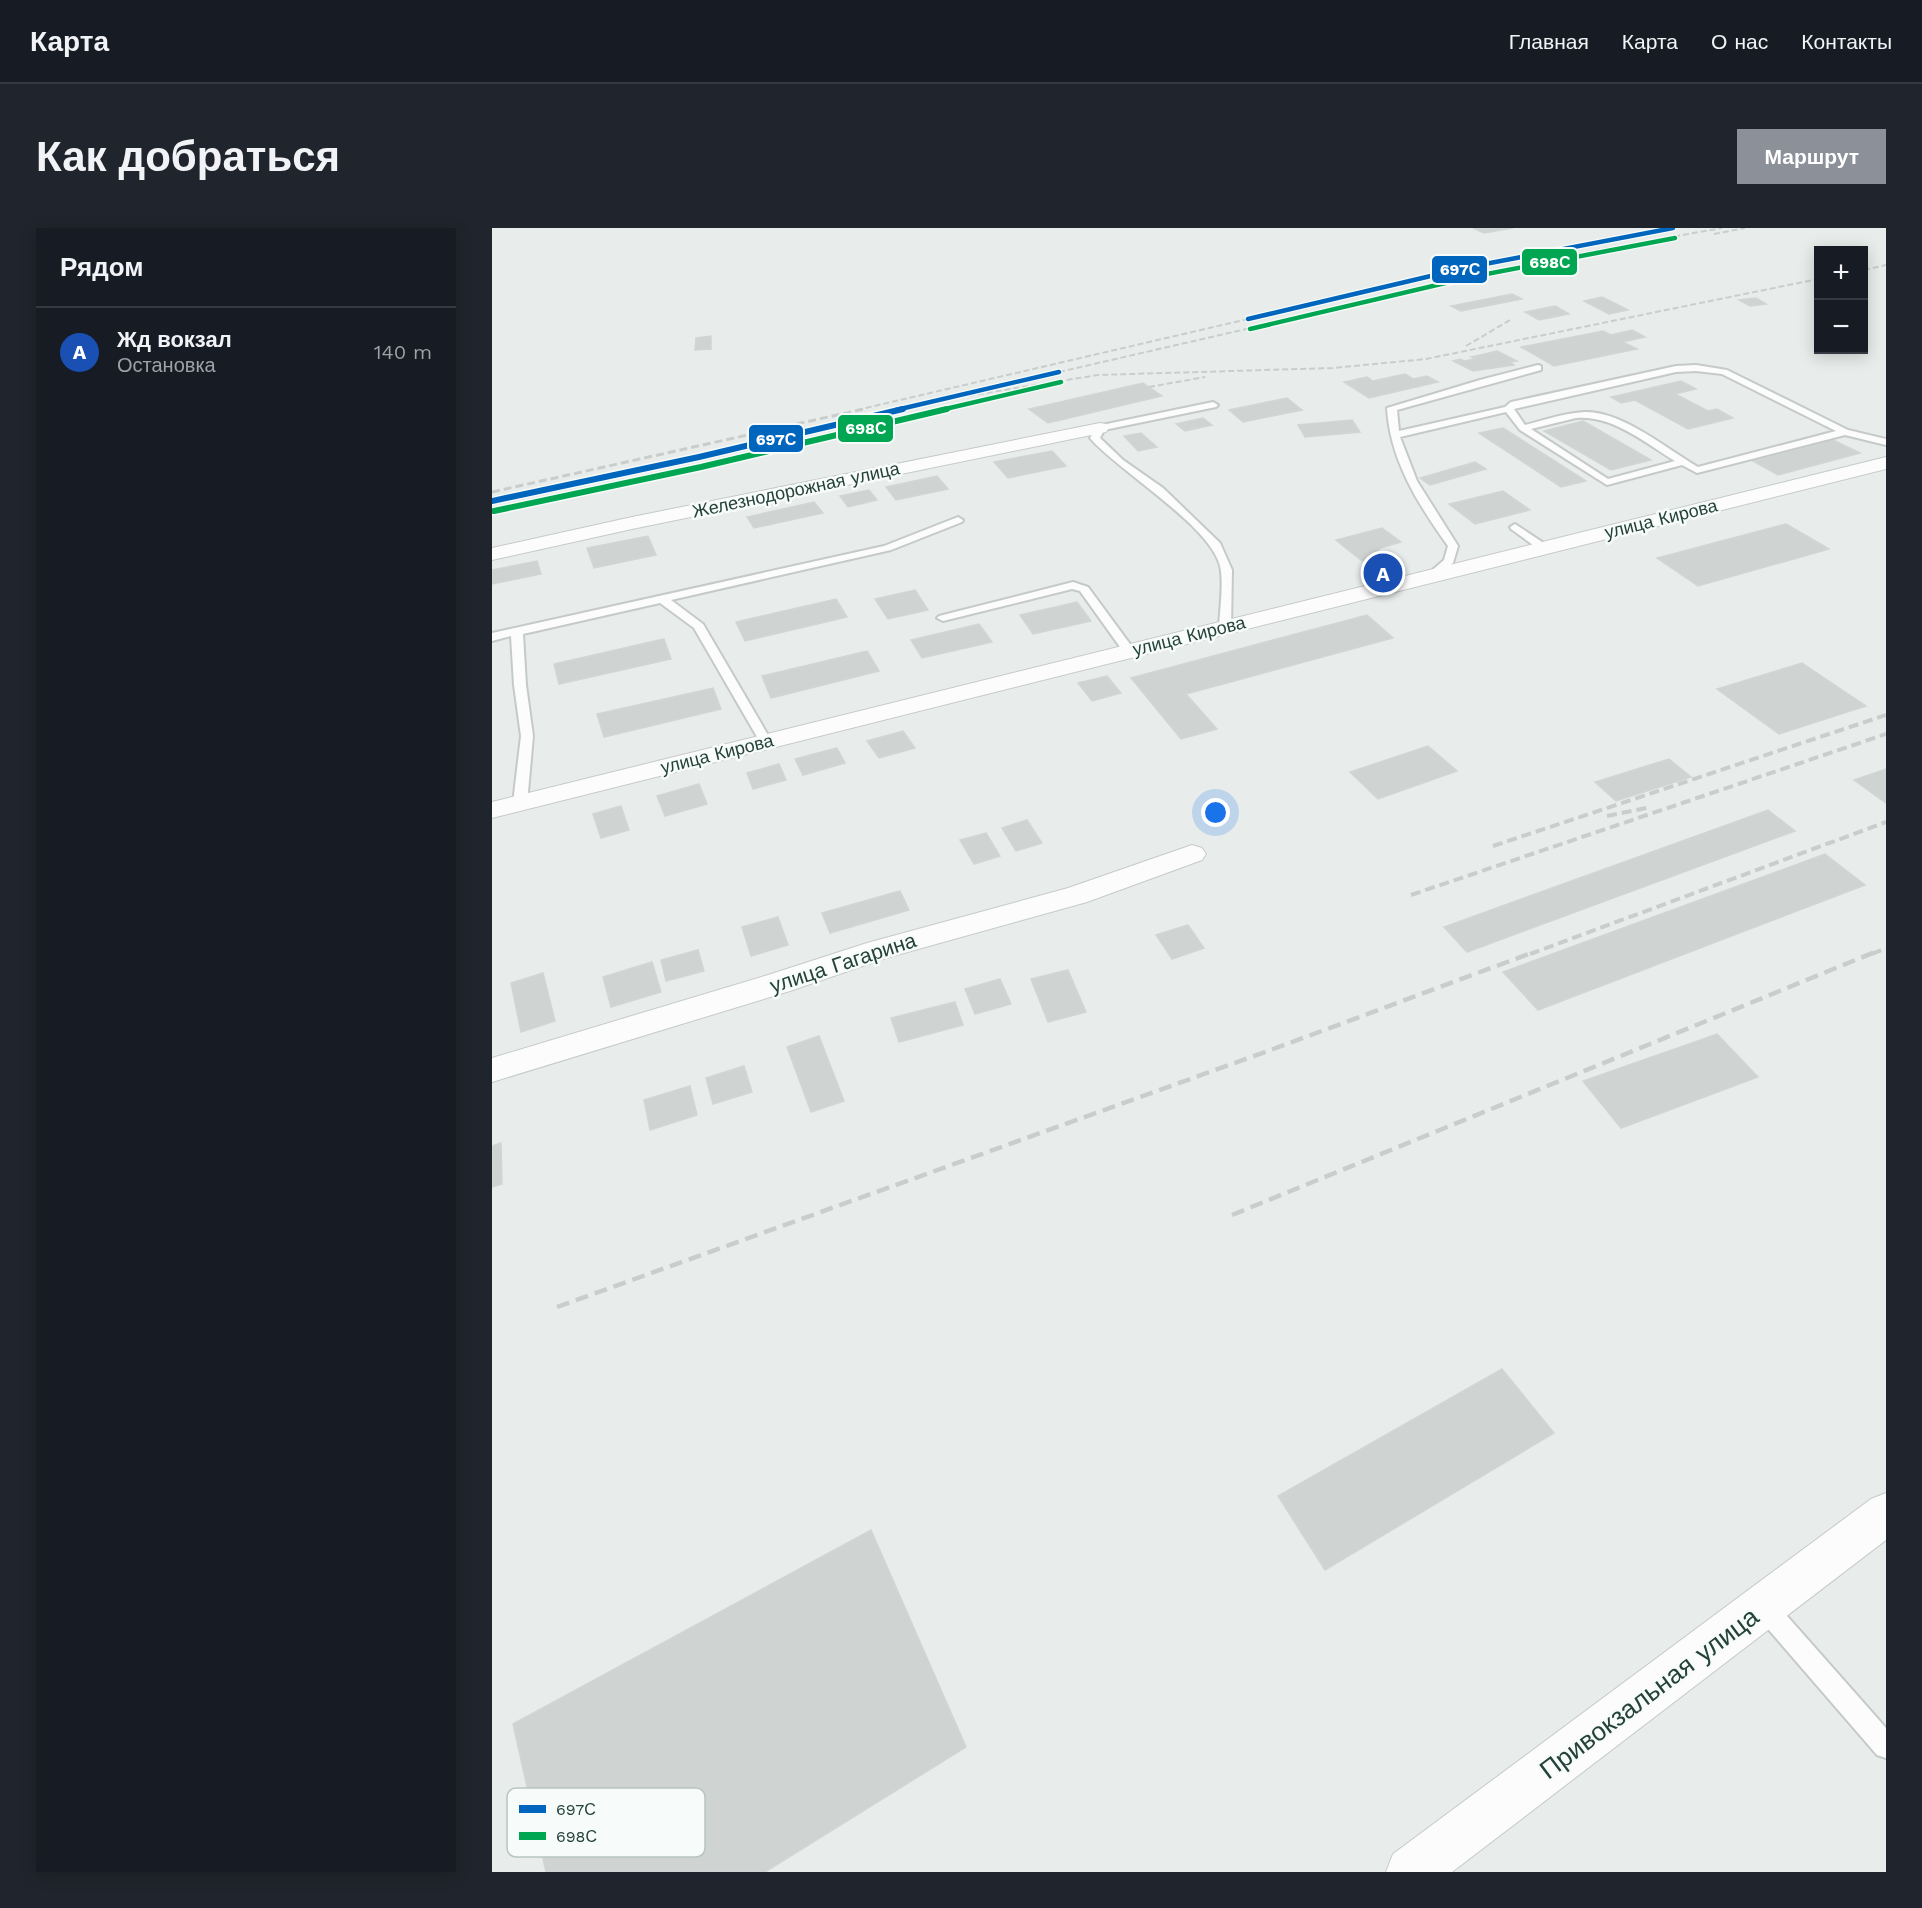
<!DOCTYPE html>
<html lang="ru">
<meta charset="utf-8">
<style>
:root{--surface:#171b24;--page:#20242c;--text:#f1f3f6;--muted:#9ea1a6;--line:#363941;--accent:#8c9099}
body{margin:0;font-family:"Work Sans",sans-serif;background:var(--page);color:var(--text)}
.controls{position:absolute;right:18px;top:18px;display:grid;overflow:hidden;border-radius:0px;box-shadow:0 3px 15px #0003}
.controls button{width:54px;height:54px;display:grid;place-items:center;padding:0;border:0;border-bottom:2px solid var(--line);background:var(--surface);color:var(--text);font:30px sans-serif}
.you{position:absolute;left:724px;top:585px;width:21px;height:21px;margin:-15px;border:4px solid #fff;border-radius:50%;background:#1a73e8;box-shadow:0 0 0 9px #1a73e833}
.badge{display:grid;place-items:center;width:39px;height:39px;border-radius:50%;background:var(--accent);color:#fff;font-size:20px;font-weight:700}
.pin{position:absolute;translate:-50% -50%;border:3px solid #fff;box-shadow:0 2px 6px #0006}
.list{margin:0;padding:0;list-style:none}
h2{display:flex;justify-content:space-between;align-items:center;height:78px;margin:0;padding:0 24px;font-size:26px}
h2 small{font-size:20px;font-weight:400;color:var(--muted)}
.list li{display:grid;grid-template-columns:39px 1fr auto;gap:18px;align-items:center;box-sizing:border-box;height:90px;padding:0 24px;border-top:2px solid var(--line)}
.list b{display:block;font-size:22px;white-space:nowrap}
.list p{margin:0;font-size:20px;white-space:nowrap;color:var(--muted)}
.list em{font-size:20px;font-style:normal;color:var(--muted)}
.map{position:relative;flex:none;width:1394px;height:1644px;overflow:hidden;border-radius:0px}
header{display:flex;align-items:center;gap:36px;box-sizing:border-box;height:84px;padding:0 30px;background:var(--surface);border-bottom:2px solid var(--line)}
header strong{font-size:28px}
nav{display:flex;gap:33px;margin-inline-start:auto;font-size:21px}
.intro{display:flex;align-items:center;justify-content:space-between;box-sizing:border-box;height:144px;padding:0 36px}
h1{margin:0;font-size:42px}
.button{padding:15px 27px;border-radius:0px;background:var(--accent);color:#fff;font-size:21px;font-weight:700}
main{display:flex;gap:36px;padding:0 36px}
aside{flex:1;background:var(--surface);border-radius:0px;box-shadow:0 3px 15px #0003}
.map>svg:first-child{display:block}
</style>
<header>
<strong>Карта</strong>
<nav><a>Главная</a><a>Карта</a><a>О нас</a><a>Контакты</a></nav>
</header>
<div class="intro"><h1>Как добраться</h1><a class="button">Маршрут</a></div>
<main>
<aside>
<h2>Рядом<small></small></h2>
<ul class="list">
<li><span class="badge" style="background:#1a4fb4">A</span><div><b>Жд вокзал</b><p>Остановка</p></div><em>140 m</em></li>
</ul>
</aside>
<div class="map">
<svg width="1394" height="1644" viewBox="0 0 1394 1644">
<rect width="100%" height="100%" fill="#e8edeb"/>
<!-- building -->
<path fill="#cfd4d2" stroke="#d1d6d4" stroke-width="1.5" d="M 981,0 L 1021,0 L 992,5 Z
M 1020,66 L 1030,71 L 969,83 L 959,78 Z
M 1110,69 L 1136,82 L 1117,86 L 1092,73 Z
M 1264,70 L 1274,76 L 1258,78 L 1247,72 Z
M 1063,78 L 1077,86 L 1047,92 L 1033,84 Z
M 1140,102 L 1153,109 L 1131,114 L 1145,121 L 1062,138 L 1029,119 L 1111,103 L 1119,107 Z
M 219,108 L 219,121 L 203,122 L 204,110 Z
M 1005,123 L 1025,133 L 1018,134 L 1022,137 L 981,143 L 961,133 L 968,131 L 972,133 L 983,131 L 979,129 Z
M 913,146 L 921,151 L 935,148 L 946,154 L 877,170 L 852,154 L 875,149 L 881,153 Z
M 1189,153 L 1204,161 L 1183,166 L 1216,183 L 1225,181 L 1241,190 L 1196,201 L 1143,172 L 1129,175 L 1119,169 Z
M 651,155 L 670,168 L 556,195 L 537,181 Z
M 795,170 L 810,182 L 751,194 L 737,182 Z
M 711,190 L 720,197 L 693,203 L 684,196 Z
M 860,192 L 868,204 L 813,209 L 806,197 Z
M 1091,193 L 1159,232 L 1119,242 L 1052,203 Z
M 1011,200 L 1094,253 L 1069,259 L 987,205 Z
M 649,205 L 665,219 L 646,223 L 632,208 Z
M 1341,212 L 1368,225 L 1286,247 L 1261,233 Z
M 560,223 L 574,238 L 516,250 L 502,234 Z
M 983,234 L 994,241 L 938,257 L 928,250 Z
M 445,248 L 456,261 L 404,272 L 394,259 Z
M 377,262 L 385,272 L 356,279 L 348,268 Z
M 1011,263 L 1038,282 L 983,296 L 957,276 Z
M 322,274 L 331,285 L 262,300 L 255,289 Z
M 1294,296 L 1337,321 L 1206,358 L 1165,330 Z
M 890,300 L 909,314 L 885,321 L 893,327 L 870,333 L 844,312 Z
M 156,308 L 164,327 L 102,340 L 95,320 Z
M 45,333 L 49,346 L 0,356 L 0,342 Z
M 423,362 L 436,382 L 396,391 L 383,371 Z
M 344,371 L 355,389 L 253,413 L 244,394 Z
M 585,374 L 599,393 L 541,406 L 528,387 Z
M 875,387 L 901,410 L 694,466 L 725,501 L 689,511 L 639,450 Z
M 487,396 L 500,414 L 430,430 L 419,412 Z
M 172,411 L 179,431 L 67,456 L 62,436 Z
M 375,423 L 387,443 L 279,470 L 270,448 Z
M 1310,435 L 1374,478 L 1287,506 L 1225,461 Z
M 615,448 L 629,465 L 600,473 L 586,455 Z
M 221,460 L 229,481 L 112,509 L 105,486 Z
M 411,503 L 423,520 L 387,530 L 375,513 Z
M 936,518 L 965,543 L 886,571 L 858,544 Z
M 345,520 L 353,535 L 311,547 L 303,531 Z
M 1177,531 L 1199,549 L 1124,573 L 1103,554 Z
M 287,536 L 294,552 L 261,561 L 255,545 Z
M 1394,541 L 1394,575 L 1362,552 Z
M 207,556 L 215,576 L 173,588 L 165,568 Z
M 129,578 L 137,602 L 109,610 L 101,586 Z
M 1276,582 L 1303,603 L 975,724 L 952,699 Z
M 535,592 L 550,615 L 524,623 L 510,600 Z
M 494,605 L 508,628 L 482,636 L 468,612 Z
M 1333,626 L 1373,657 L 1046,782 L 1011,744 Z
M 408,663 L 417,682 L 338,705 L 330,685 Z
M 286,689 L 296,717 L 259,728 L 250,699 Z
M 696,697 L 712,720 L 680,731 L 664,707 Z
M 206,722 L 212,743 L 174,753 L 169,732 Z
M 160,734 L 169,764 L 119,779 L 111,749 Z
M 576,742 L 594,784 L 556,794 L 539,751 Z
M 51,745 L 63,793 L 29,804 L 19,755 Z
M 508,751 L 519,776 L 483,786 L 473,761 Z
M 463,774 L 471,797 L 407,814 L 399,790 Z
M 1225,806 L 1266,849 L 1129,900 L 1091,853 Z
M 327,808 L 352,873 L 319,884 L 295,819 Z
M 252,838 L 260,864 L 221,876 L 214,850 Z
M 198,858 L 205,887 L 158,902 L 152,872 Z
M 9,915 L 10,956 L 0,959 L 0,918 Z
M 1010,1141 L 1062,1205 L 833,1342 L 786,1268 Z
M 379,1302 L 474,1519 L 273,1644 L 54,1644 L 21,1496 Z"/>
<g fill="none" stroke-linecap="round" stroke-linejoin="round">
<defs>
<path id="service" d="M 1046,137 L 1049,138 L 1049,142 L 905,182 L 907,203 L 1013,179 L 1019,174 L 1184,138 L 1204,137 L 1235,142 L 1356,202 L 1394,211 L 1394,217 L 1353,207 L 1205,245 L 1190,237 L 1115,257 L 1028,202 L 1014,184 L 908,209 L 925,253 L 966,318 L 961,335 L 944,350 L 936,350 L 936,346 L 952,332 L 956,318 C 926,276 898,232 895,180 L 988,152 ZM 1204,143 L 1230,146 L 1344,203 L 1206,239 C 1175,221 1130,183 1093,184 C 1072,185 1053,192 1033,197 L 1022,181 L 1184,144 ZM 1084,190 C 1121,187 1153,215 1183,233 L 1116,251 L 1039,201 Z
M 721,174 L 726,177 L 724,179 L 612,202 L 608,210 L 631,232 L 671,260 L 728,315 L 740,342 L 739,399 L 733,402 L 727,399 C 728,381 731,361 729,343 C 725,301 627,244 598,210 L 605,198 Z
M 466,289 L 471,292 L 470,294 L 399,322 L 179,372 L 211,396 L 280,514 L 279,517 L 274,518 L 268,514 L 202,400 L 168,375 L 31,406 L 34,457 L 41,508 L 35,575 L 28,579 L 21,575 L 29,508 L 22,457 L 19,408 L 0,413 L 0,405 L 392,318 Z
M 1023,296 L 1056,318 L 1056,322 L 1048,322 L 1019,301 L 1018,299 Z
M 581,354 L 596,359 L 643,423 L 641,426 L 633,426 L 588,363 L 580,361 L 451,393 L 445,390 L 447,388 Z
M 1272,1368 L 1280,1371 L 1394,1500 L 1394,1530 L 1385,1527 L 1264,1387 L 1261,1379 L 1264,1371 Z"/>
<path id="minor" d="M 608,195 L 614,196 L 617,200 L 614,204 L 140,301 L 0,332 L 0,320 L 140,289 Z
M 1394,229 L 1394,241 L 0,590 L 0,574 Z
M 700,617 L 710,620 L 714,626 L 710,632 L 595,674 L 394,730 L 298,763 L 0,854 L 0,830 L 276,747 L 375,715 L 576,660 Z
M 1394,1265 L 1394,1312 L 960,1644 L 894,1644 L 901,1626 L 1379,1271 Z"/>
</defs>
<!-- service casing -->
<use href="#service" stroke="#c5cac8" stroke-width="4"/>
<!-- minor casing -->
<use href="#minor" stroke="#c5cac8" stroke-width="2"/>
<!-- service -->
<use href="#service" fill="#fcfcfc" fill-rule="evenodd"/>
<!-- minor -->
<use href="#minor" fill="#fcfcfc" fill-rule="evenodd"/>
<!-- rail-far3 -->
<path stroke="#c9cdcc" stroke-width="2" stroke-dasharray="6 3" stroke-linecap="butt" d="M 1222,6 L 1253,0
M 1372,42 L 1394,37
M 974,118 L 1018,92
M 567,144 L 1072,28 L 1230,0
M 657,159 L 713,149
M 468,169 L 606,147 L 841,140 L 934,131 L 1326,51
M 365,182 L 756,91"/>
<!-- rail-far2 -->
<path stroke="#c9cdcc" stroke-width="3" stroke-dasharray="8 4" stroke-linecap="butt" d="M 0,264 L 372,181"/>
<!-- rail-far1 -->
<path stroke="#c9cdcc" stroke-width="4" stroke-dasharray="10 5" stroke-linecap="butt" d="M 1115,588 L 1159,579
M 1001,618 L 1394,487
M 919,667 L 1394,506
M 1038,726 L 1394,594
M 1380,726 L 1394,720"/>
<!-- rail -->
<path stroke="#c9cdcc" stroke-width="4.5" stroke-dasharray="13 7" stroke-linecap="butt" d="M 740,987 L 1383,724
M 65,1079 L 776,823 L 1042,724"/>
<defs>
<path id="rail-1-far1" d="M 756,91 L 977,39 L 1181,0
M 404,182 L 567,144"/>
<path id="rail-1" d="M 0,273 L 207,229 L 411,181"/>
<path id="rail-2-far1" d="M 758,101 L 979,49 L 1183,10
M 449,182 L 569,154"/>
<path id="rail-2" d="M 2,283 L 209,239 L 455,181"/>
</defs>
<!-- rail-1-far1 casing -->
<use href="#rail-1-far1" stroke="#f7fbf9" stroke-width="7"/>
<!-- rail-1 casing -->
<use href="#rail-1" stroke="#f7fbf9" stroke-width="9"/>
<!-- rail-2-far1 casing -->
<use href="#rail-2-far1" stroke="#f7fbf9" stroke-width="7"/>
<!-- rail-2 casing -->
<use href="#rail-2" stroke="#f7fbf9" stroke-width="9"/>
<!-- rail-1-far1 -->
<use href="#rail-1-far1" stroke="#0065bd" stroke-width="4.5"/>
<!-- rail-1 -->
<use href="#rail-1" stroke="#0065bd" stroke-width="6"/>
<!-- rail-2-far1 -->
<use href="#rail-2-far1" stroke="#00a651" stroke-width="4.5"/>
<!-- rail-2 -->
<use href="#rail-2" stroke="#00a651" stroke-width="6"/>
</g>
<g text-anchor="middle" stroke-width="5" stroke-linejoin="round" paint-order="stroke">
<!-- far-street labels -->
<g font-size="18" fill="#24423a" stroke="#f7fbf9">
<text transform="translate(304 262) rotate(-12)" y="6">Железнодорожная улица</text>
<text transform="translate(1169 291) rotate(-14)" y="6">улица Кирова</text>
<text transform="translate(697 408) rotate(-14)" y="6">улица Кирова</text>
<text transform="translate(225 526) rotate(-14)" y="6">улица Кирова</text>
</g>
<!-- street labels -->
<g font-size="21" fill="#24423a" stroke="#f7fbf9">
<text transform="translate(351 735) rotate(-18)" y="7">улица Гагарина</text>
</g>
<!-- near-street labels -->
<g font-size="26" fill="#24423a" stroke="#f7fbf9">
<text transform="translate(1157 1465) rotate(-37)" y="9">Привокзальная улица</text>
</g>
</g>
<!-- legend -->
<rect x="15" y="1560" width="198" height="69" rx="9" fill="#f7fbf9" stroke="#b8c4c0" stroke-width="1.5"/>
<rect x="27" y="1577" width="27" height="8" fill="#0065bd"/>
<rect x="27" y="1604" width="27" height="8" fill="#00a651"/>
<g font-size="16" fill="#24423a">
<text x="64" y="1587">697С</text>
<text x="64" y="1614">698С</text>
</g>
<g stroke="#f7fbf9" stroke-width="2">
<rect x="1029" y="20" width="57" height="28" rx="6" fill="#00a651"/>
<rect x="939" y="27" width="57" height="29" rx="6" fill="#0065bd"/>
<rect x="345" y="186" width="57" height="29" rx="6" fill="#00a651"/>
<rect x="256" y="196" width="56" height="29" rx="6" fill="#0065bd"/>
</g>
<g font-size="16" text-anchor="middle" font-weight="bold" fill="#fff">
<text x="1058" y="40">698С</text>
<text x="968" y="47">697С</text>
<text x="374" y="206">698С</text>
<text x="284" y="217">697С</text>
</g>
</svg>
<div class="controls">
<button>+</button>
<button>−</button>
</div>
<div class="you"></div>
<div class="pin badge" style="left:891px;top:345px;background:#1a4fb4">A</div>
</div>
</main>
